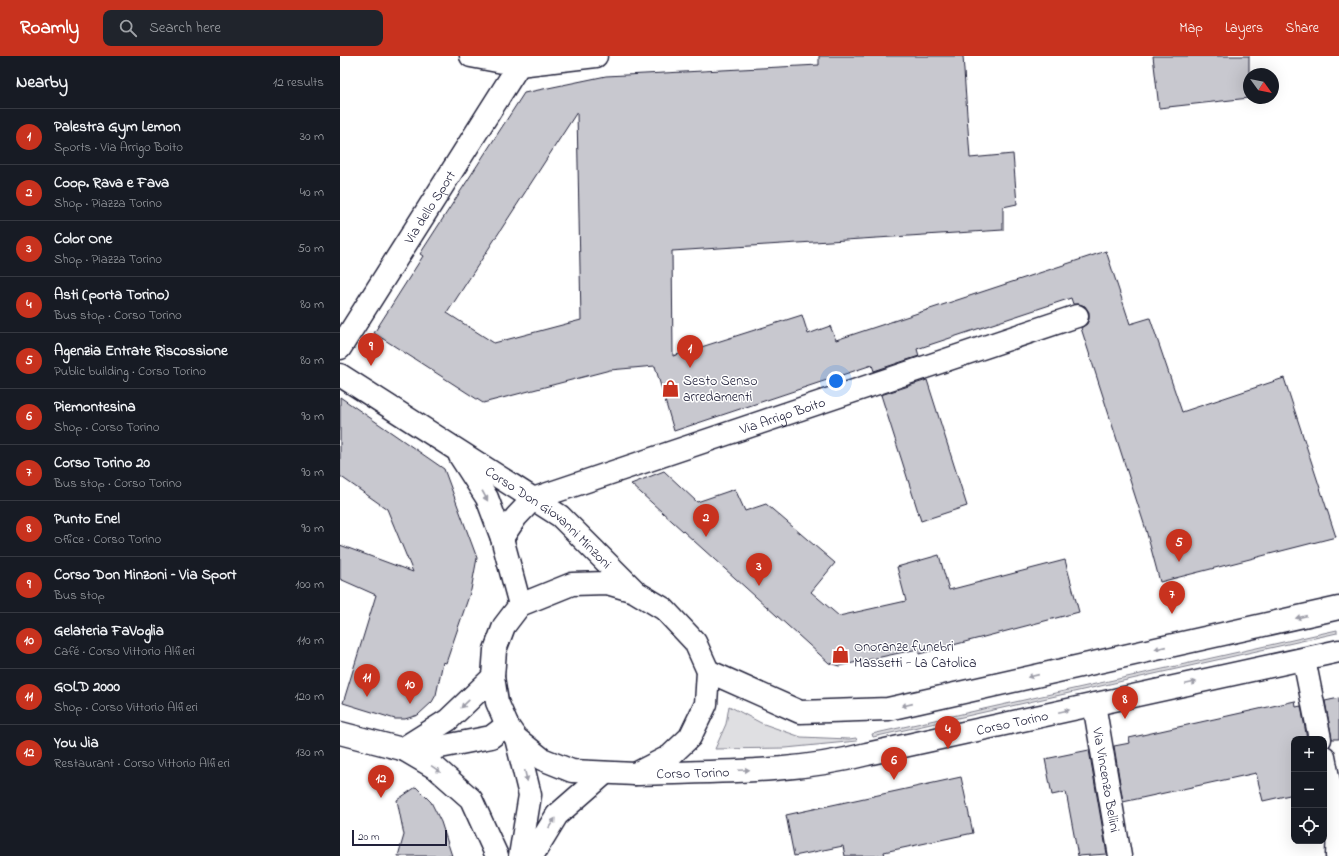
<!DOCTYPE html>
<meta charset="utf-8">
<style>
:root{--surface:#171b24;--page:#20242c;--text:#f1f3f6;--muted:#9ea1a6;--line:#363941;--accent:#c8321e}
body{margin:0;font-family:"Indie Flower",sans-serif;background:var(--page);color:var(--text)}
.controls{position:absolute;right:12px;bottom:12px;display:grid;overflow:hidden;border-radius:8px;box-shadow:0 4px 16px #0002}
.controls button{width:36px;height:36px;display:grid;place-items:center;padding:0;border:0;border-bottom:1px solid var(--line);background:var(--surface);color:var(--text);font:20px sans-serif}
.compass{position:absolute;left:903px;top:12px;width:36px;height:36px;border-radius:50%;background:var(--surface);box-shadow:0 4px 16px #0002;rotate:123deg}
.scale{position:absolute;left:12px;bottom:10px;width:95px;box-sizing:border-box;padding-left:4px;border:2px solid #22223b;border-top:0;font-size:11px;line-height:14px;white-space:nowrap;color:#22223b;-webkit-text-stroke:3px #fff;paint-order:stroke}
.you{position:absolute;left:496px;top:325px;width:14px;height:14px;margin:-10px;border:3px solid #fff;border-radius:50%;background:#1a73e8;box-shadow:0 0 0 6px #1a73e833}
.badge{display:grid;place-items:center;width:26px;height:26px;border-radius:50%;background:var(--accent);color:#fff;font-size:13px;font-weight:700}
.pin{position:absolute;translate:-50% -33px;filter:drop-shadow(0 1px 2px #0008)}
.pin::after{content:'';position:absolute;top:21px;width:14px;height:12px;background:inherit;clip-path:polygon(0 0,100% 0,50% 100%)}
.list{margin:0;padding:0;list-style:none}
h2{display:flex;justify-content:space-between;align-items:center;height:52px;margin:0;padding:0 16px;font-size:17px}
h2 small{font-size:13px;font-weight:400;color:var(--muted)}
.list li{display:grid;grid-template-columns:26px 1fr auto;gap:12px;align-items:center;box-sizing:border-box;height:56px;padding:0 16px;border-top:1px solid var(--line)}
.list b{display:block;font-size:15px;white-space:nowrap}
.list p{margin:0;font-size:13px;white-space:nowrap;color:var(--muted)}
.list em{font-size:13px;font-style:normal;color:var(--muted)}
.icon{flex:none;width:22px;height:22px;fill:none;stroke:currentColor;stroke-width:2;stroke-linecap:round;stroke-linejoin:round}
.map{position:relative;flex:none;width:999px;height:800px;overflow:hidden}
header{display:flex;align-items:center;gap:24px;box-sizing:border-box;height:56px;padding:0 20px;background:var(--accent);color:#fff}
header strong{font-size:19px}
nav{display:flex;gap:22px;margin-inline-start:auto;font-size:14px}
.search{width:280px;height:36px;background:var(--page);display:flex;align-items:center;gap:10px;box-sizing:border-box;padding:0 14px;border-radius:8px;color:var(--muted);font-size:15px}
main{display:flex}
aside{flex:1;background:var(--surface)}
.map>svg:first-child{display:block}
</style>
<header>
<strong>Roamly</strong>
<div class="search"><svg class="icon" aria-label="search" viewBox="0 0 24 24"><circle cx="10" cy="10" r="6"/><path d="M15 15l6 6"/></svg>Search here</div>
<nav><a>Map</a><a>Layers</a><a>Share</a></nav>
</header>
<main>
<aside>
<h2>Nearby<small>12 results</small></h2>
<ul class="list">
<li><span class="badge">1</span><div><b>Palestra Gym Lemon</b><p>Sports · Via Arrigo Boito</p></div><em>30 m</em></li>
<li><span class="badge">2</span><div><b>Coop. Rava e Fava</b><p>Shop · Piazza Torino</p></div><em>40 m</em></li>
<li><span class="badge">3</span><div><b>Color One</b><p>Shop · Piazza Torino</p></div><em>50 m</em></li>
<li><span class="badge">4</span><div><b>Asti (porta Torino)</b><p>Bus stop · Corso Torino</p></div><em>80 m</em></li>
<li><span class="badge">5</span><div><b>Agenzia Entrate Riscossione</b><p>Public building · Corso Torino</p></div><em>80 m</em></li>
<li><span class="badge">6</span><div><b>Piemontesina</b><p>Shop · Corso Torino</p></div><em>90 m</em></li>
<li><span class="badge">7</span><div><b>Corso Torino 20</b><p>Bus stop · Corso Torino</p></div><em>90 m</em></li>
<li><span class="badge">8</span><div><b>Punto Enel</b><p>Office · Corso Torino</p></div><em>90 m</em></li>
<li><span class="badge">9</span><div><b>Corso Don Minzoni – Via Sport</b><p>Bus stop</p></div><em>100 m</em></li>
<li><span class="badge">10</span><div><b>Gelateria FaVoglia</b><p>Café · Corso Vittorio Alfieri</p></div><em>110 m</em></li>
<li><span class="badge">11</span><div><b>GOLD 2000</b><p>Shop · Corso Vittorio Alfieri</p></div><em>120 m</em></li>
<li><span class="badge">12</span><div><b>You Jia</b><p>Restaurant · Corso Vittorio Alfieri</p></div><em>130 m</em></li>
</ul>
</aside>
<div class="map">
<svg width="999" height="800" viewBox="0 0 999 800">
<rect width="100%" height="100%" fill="#fff"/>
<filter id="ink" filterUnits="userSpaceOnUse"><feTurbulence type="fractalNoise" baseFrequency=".025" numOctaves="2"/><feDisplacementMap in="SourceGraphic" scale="8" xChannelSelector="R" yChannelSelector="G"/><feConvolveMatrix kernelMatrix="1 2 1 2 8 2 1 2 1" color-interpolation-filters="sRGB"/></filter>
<g filter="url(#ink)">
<!-- green -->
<path fill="#dfdfe2" stroke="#80808e" d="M 997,574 L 997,577 L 533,681 L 532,678 Z
M 389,650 L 421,667 L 461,681 L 509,683 L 516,682 L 517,685 L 446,692 L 375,693 L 386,668 Z"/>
<!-- building -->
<path fill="#c8c8cf" stroke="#22223b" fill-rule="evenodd" d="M 479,0 L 623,0 L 630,102 L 673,98 L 677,148 L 663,151 L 663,174 L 332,195 L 333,300 L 462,259 L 468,278 L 490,270 L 496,284 L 766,195 L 790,268 L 810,262 L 842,356 L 944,322 L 996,481 L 820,526 L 806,474 L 741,272 L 747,268 L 749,263 L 749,256 L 745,250 L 739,248 L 733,248 L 731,242 L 577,293 L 579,300 L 534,315 L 532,309 L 334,375 L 315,310 L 270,314 L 143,347 L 34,277 L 83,200 L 80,198 L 184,37 L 266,20 L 479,9 ZM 237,56 L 241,264 L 154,287 L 107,257 Z
M 813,0 L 909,0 L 909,42 L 819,52 Z
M 587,324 L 627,450 L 581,465 L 541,339 Z
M 0,341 L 104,413 L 137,502 L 131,534 L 106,607 L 103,606 L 96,639 L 92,646 L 78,659 L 65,663 L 55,663 L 3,647 L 36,539 L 0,523 L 0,489 L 73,516 L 47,453 L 0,420 Z
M 324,415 L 357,446 L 395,433 L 405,455 L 426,448 L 495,507 L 471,536 L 499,560 L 566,545 L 557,511 L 599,499 L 609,534 L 725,504 L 739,556 L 579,598 L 578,593 L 499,610 L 489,607 L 291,428 Z
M 999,642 L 999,683 L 992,683 L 985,645 Z
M 955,645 L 956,651 L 961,650 L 967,683 L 954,683 L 954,738 L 923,745 L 916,717 L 783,746 L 774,690 L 790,687 L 789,682 Z
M 749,694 L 767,798 L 738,800 L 726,736 L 712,739 L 705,703 Z
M 621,721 L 633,777 L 544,796 L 545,800 L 505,800 L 503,790 L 454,800 L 446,759 Z
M 76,731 L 91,746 L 101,766 L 112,800 L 58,800 L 64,779 L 57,744 Z"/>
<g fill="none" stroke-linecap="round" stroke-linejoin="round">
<defs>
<g id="street">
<path d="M 131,0 L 179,9 L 256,0"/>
<path id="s1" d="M 0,292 L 179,9"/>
<path id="s2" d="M 162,482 L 176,461 L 193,443 L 737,260"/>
<path d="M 964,603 L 980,683"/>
<path id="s3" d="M 754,648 L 780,800"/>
<path d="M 0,677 L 62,693 L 90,693 L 151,681 L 167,669"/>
<path d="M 62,693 L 108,664 L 153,621"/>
<path d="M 63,693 L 97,713 L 131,743 L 157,800"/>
<path d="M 984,701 L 998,771 L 997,800"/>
</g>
<path id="secondary" d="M 176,682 L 190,739 L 180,800
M 192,800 L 217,759 L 265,717"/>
<g id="primary">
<path id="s4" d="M 0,319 L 220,460 L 293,533"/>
<path d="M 120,400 L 147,442 L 162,482 L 180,549"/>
<path d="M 267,527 L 294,535 L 324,553 L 355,586 L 368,615 L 366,648 L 350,681 L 330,700 L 295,718 L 232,715 L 202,703 L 176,682 L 167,669 L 157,646 L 153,621 L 155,594 L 164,570 L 180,549 L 232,528 Z"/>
<path d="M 368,615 L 460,656 L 548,653 L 999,552"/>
<path id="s5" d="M 295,718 C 372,715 452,718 527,698 L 999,595"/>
</g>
</defs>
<!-- street casing -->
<use href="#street" stroke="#22223b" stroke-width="25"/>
<!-- secondary casing -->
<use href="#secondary" stroke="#22223b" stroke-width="25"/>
<!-- primary casing -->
<use href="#primary" stroke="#22223b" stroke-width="25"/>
<!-- street -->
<use href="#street" stroke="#fff" stroke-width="22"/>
<!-- secondary -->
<use href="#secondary" stroke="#fff" stroke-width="22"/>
<!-- primary -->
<use href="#primary" stroke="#fff" stroke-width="22"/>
</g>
<!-- one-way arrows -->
<defs><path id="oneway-solid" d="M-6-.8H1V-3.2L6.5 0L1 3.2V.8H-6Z"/></defs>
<g fill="#9c9ca7">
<use href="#oneway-solid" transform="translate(145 440) rotate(61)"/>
<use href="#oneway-solid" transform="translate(961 561) rotate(167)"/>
<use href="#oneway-solid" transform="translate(820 592) rotate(167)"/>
<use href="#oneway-solid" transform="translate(693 620) rotate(167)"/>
<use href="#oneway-solid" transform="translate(851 627) rotate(-12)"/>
<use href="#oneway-solid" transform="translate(125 648) rotate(136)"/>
<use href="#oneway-solid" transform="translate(567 649) rotate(167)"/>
<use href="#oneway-solid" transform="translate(724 655) rotate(-12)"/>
<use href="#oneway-solid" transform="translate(96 713) rotate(35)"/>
<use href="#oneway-solid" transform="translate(404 714) rotate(-2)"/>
<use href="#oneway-solid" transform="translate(186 720) rotate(77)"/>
<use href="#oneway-solid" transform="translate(212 767) rotate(-56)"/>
</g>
</g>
<!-- icons -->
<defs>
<symbol id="shop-bare" viewBox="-9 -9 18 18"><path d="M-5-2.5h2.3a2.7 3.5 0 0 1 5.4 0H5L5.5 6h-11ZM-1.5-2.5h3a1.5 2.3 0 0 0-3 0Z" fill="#c8321e" stroke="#fff" stroke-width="2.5" paint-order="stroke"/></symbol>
</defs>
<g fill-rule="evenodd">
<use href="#shop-bare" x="318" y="320" width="25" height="25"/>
<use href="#shop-bare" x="488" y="586" width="25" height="25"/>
</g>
<g text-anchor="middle" stroke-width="3" stroke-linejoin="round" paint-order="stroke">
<!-- street labels -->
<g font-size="14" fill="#22223b" stroke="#fff">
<text dy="5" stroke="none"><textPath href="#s1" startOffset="167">Via dello Sport</textPath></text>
<text dy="5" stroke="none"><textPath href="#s2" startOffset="313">Via Arrigo Boito</textPath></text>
<text dy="5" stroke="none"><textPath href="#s4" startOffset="253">Corso Don Giovanni Minzoni</textPath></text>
<text dy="5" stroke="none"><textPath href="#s5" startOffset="382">Corso Torino</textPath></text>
<text dy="5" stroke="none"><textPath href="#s5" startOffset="58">Corso Torino</textPath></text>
<text dy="5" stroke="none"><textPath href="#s3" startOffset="77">Via Vincenzo Bellini</textPath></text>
</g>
<!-- poi labels -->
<g font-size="14" fill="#22223b" stroke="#fff" text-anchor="start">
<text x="343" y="329">Sesto Senso<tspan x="343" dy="16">arredamenti</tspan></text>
<text x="514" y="595">Onoranze funebri<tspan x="514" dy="16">Massetti - La Catolica</tspan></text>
</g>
</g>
</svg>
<div class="controls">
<button>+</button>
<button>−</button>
<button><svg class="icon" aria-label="locate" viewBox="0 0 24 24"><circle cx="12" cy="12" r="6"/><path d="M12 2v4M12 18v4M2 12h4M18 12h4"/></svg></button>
</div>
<svg class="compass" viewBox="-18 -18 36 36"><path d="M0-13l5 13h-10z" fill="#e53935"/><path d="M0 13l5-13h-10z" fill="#9ea1a6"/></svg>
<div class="scale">20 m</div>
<div class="you"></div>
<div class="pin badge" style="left:350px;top:312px">1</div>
<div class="pin badge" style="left:366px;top:481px">2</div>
<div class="pin badge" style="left:419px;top:530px">3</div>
<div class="pin badge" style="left:608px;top:693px">4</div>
<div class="pin badge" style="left:839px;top:506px">5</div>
<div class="pin badge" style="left:554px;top:724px">6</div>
<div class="pin badge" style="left:832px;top:558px">7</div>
<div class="pin badge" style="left:785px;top:663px">8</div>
<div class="pin badge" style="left:31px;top:310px">9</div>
<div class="pin badge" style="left:70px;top:648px">10</div>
<div class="pin badge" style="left:27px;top:641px">11</div>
<div class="pin badge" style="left:41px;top:742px">12</div>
</div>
</main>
